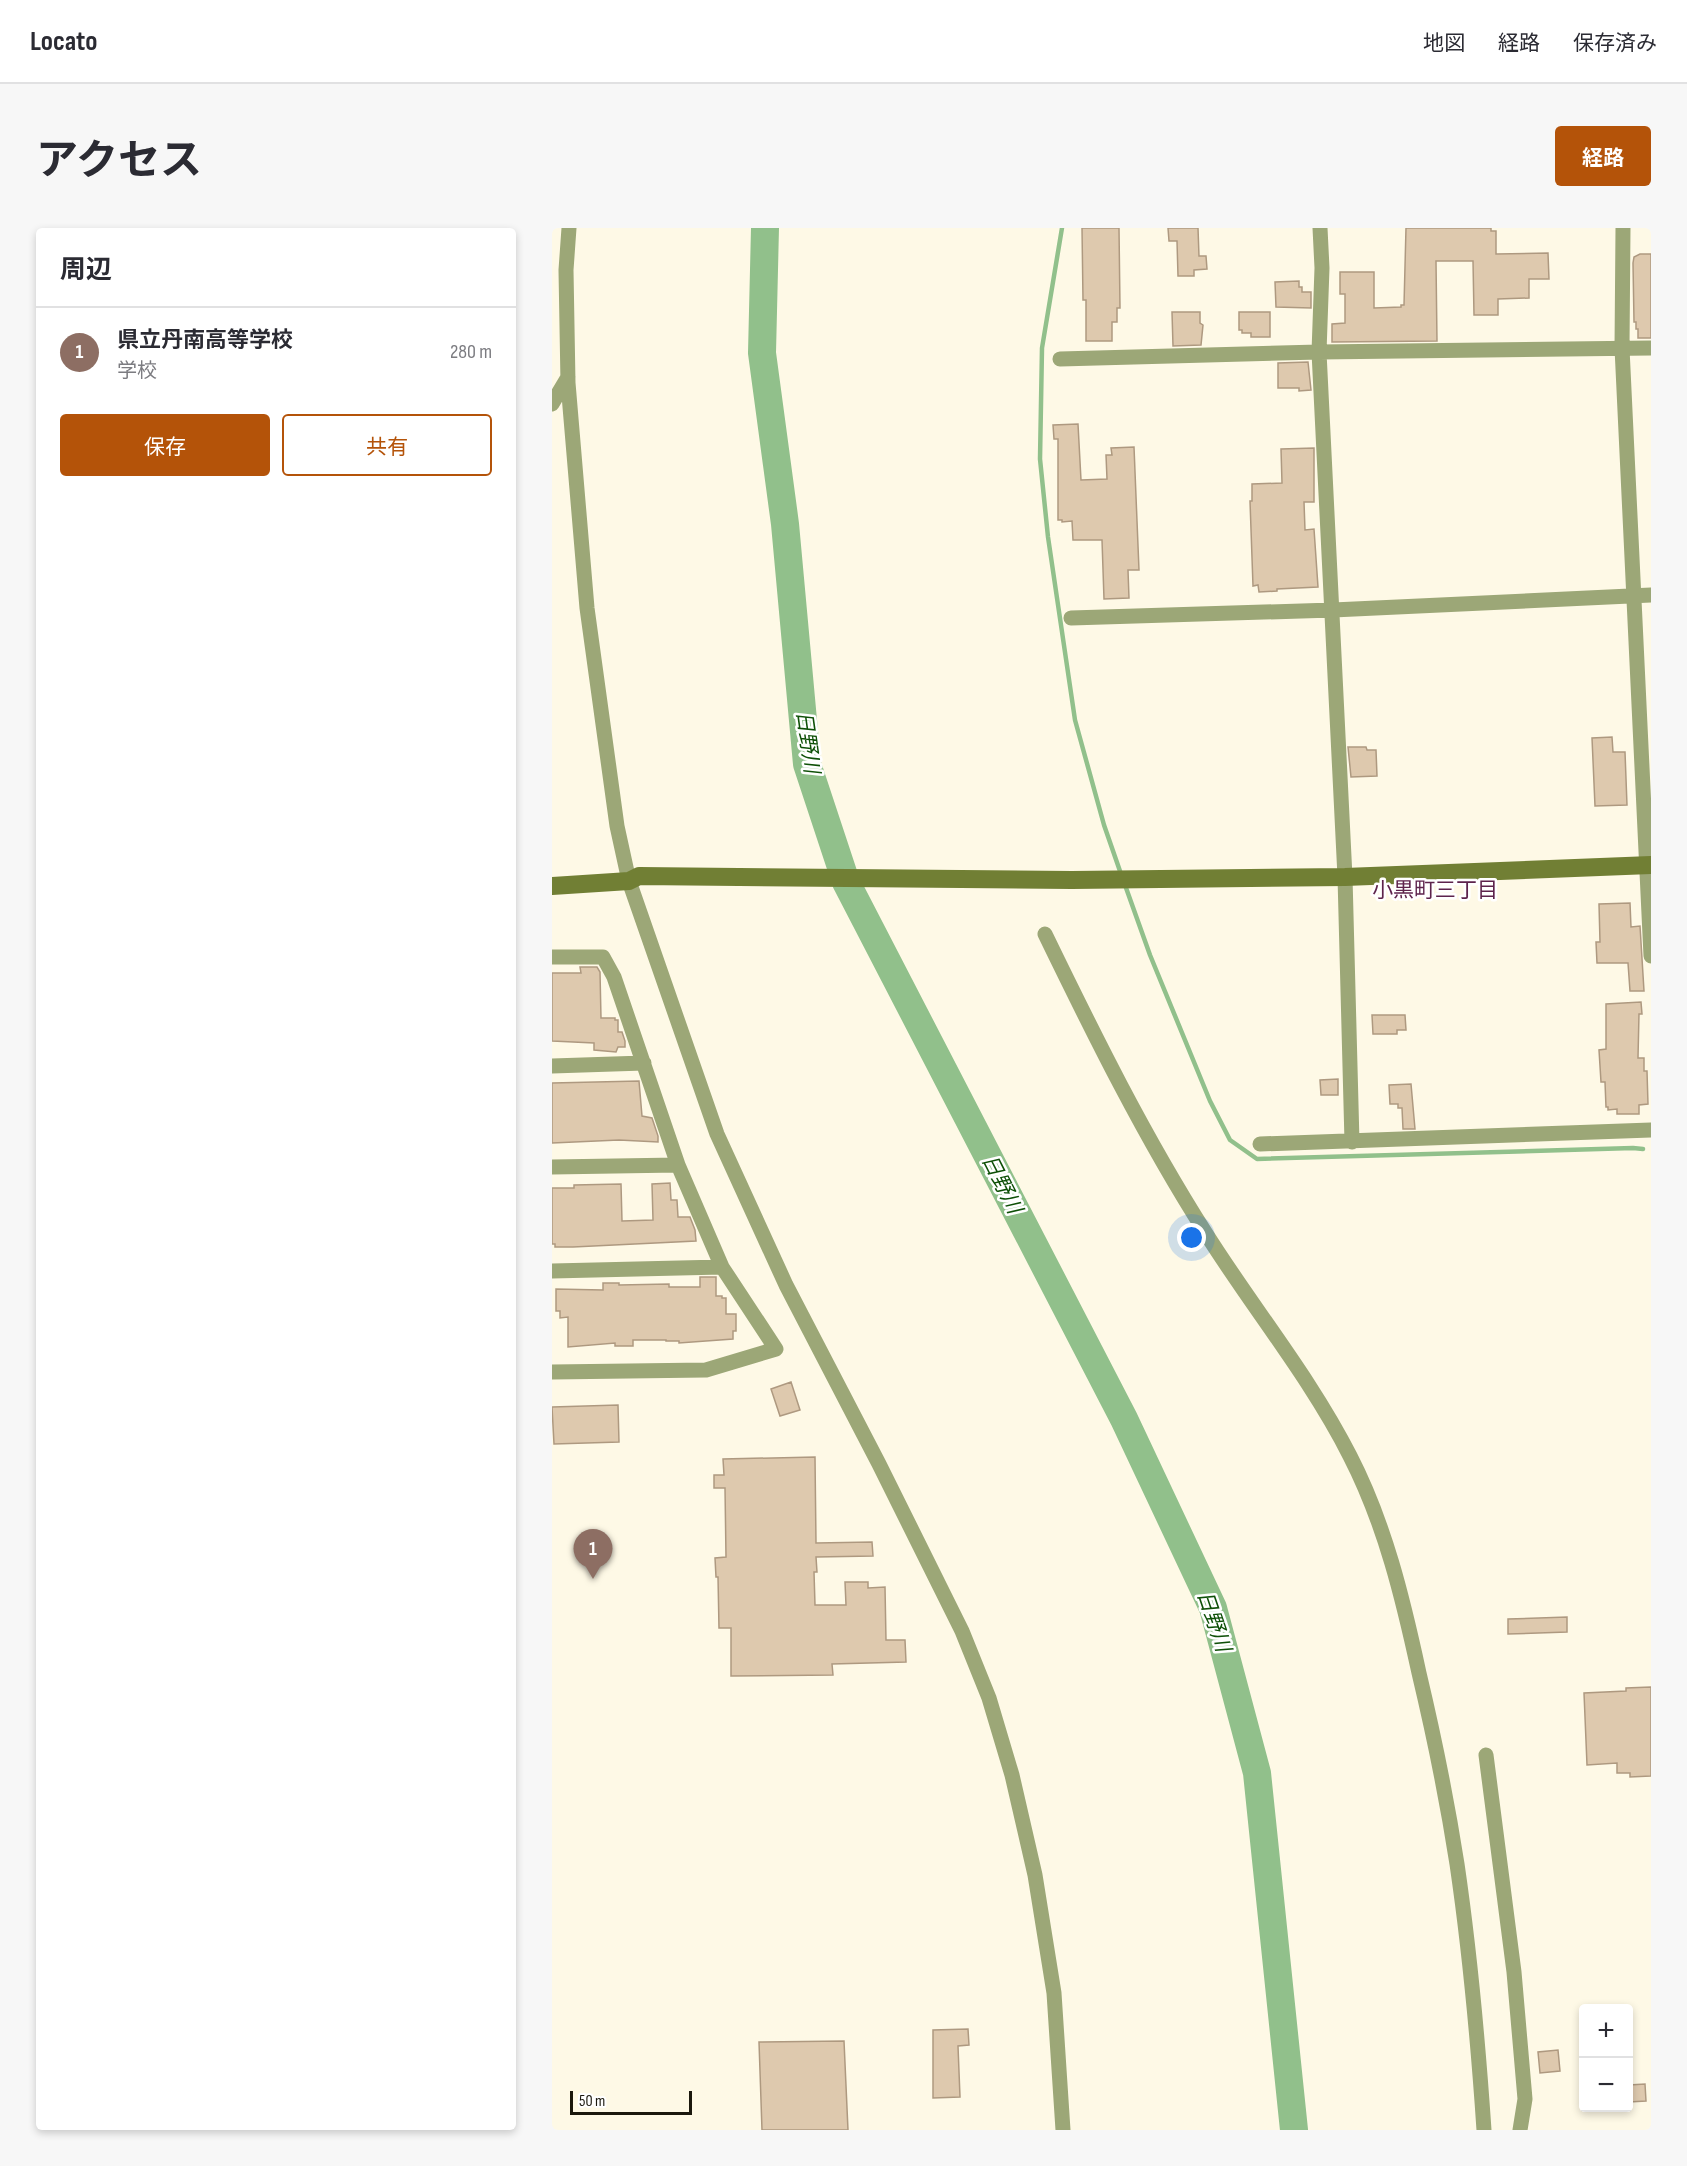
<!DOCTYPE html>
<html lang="ja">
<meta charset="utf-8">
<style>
:root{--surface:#fff;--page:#f7f7f7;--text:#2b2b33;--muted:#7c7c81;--line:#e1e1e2;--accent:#b45309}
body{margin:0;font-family:"Sofia Sans Condensed","Noto Sans JP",sans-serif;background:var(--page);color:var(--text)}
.controls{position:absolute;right:18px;bottom:18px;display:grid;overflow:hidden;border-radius:6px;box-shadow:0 3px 9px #0003}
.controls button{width:54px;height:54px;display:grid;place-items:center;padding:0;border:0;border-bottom:2px solid var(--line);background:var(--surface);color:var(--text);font:30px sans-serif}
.scale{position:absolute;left:18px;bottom:15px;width:122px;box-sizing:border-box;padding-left:6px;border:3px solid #1b180d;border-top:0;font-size:16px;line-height:21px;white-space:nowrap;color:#1b180d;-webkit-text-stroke:4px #fff;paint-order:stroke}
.you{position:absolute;left:640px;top:1010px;width:21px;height:21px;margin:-15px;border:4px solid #fff;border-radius:50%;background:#1a73e8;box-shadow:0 0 0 9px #1a73e833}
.badge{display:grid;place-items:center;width:39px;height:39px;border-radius:50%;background:var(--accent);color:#fff;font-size:20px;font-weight:700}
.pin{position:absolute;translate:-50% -50px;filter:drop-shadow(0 2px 3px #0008)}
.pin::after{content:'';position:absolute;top:32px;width:21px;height:18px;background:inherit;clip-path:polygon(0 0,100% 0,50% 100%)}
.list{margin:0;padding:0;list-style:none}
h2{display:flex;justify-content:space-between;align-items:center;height:78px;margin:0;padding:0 24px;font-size:26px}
h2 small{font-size:20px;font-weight:400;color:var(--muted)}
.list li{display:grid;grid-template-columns:39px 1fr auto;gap:18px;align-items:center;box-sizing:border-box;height:90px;padding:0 24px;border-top:2px solid var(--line)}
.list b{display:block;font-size:22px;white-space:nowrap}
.list p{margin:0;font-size:20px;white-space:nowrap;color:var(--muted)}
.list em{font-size:20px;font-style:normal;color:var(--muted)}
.actions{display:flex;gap:12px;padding:18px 24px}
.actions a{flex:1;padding:14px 0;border:2px solid var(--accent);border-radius:6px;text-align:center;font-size:21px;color:var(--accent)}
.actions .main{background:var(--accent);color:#fff}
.map{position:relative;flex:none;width:1099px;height:1902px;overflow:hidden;border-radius:6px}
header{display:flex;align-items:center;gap:36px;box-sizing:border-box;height:84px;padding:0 30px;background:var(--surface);border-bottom:2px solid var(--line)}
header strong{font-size:28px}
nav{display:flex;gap:33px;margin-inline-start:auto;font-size:21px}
.intro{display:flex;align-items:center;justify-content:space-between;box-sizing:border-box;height:144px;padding:0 36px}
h1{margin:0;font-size:42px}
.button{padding:15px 27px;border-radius:6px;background:var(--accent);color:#fff;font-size:21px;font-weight:700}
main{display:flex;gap:36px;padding:0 36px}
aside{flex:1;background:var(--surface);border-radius:6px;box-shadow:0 3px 9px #0003}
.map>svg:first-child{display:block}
</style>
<header>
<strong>Locato</strong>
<nav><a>地図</a><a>経路</a><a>保存済み</a></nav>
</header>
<div class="intro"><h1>アクセス</h1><a class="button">経路</a></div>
<main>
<aside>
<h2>周辺<small></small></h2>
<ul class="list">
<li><span class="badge" style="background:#8d6e63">1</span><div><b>県立丹南高等学校</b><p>学校</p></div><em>280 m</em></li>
</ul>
<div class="actions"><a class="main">保存</a><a>共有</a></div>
</aside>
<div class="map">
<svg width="1099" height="1902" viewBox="0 0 1099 1902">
<rect width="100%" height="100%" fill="#fef9e6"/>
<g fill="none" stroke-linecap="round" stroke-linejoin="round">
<!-- stream -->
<path stroke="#91c08b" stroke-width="4.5" d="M 510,0 L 490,120 L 488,231 L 496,309 L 523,492 L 552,597 L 569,646
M 573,657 L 598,727 L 658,873 L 678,912 L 705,931 L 1081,920 L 1091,921"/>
<!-- river -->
<path stroke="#91c08b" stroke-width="28" d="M 213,0 L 210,125 L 233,296 L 255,536 L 294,654 L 572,1191 L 661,1380 L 705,1545 L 742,1902"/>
</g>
<!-- building -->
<path fill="#dec9ae" stroke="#ae9980" stroke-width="1.5" d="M 530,0 L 567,0 L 568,80 L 565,80 L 565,94 L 560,94 L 560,113 L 534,113 L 534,72 L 531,72 Z
M 616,0 L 646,0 L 647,28 L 654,28 L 655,41 L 642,42 L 642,48 L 626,48 L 625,13 L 617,13 Z
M 854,0 L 939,0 L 939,3 L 944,3 L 944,26 L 996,25 L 997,51 L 977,51 L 977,70 L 946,71 L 946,87 L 922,87 L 921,33 L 884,33 L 885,113 L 780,114 L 780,96 L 793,95 L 793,66 L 788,66 L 788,44 L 822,44 L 822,80 L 849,79 L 849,77 L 852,77 Z
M 1088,26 L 1099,26 L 1099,110 L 1086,110 L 1086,101 L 1084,101 L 1084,94 L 1082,94 L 1081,35 L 1082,29 Z
M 747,53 L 747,59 L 750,59 L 750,64 L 759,64 L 759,80 L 724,79 L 723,54 Z
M 620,84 L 648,84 L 648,95 L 651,97 L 649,117 L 621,118 Z
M 687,84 L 718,84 L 718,109 L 699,109 L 699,105 L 690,105 L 690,102 L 687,102 Z
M 756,134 L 759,162 L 747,163 L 747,160 L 726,160 L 726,135 Z
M 526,196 L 529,252 L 555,251 L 554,227 L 560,227 L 559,220 L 582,219 L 587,342 L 576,342 L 577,370 L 552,371 L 550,312 L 521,312 L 520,293 L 510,294 L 510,292 L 506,292 L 506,211 L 502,211 L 501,197 Z
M 762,220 L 762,274 L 752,274 L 753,302 L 762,301 L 766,359 L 725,361 L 725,363 L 707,364 L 706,357 L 701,358 L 698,273 L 700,273 L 700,256 L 730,255 L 729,221 Z
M 1060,509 L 1061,524 L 1073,524 L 1075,577 L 1043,578 L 1040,510 Z
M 796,519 L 814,519 L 815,522 L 824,522 L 825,548 L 799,549 Z
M 1078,675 L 1079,699 L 1088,698 L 1092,763 L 1078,763 L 1076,735 L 1045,735 L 1044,714 L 1048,714 L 1047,676 Z
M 28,739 L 45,739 L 48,744 L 49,790 L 63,790 L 63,792 L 66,792 L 66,804 L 70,804 L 73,813 L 73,819 L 66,819 L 64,824 L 42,822 L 42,815 L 0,813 L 0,745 L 29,745 Z
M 1089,774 L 1090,786 L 1087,786 L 1086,830 L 1092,830 L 1092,843 L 1095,843 L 1096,876 L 1087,877 L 1087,886 L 1065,886 L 1065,881 L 1056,882 L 1056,879 L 1054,879 L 1053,854 L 1049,854 L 1047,822 L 1054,821 L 1054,776 Z
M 820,787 L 853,787 L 854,802 L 845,802 L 845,806 L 821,806 Z
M 786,851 L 786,867 L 769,867 L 768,852 Z
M 87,853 L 90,888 L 100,890 L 106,908 L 106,914 L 67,912 L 0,915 L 0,855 Z
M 859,856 L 863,901 L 851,901 L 850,880 L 846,880 L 846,876 L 838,876 L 837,857 Z
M 118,955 L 119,972 L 125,972 L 126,989 L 138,989 L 143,1002 L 144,1013 L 21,1019 L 3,1019 L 3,1016 L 0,1016 L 0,960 L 22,960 L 22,957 L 69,956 L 70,993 L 101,992 L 100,956 Z
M 148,1049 L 164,1049 L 164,1068 L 170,1068 L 170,1070 L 174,1070 L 174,1086 L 184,1086 L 184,1103 L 181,1103 L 181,1111 L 127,1115 L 127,1113 L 114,1113 L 114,1112 L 81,1112 L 81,1118 L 63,1118 L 63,1115 L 16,1119 L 16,1089 L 8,1090 L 8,1083 L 4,1083 L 4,1061 L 51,1062 L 51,1055 L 67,1055 L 67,1057 L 117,1056 L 117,1059 L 148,1059 Z
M 239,1154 L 248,1182 L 228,1188 L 219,1161 Z
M 66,1177 L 67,1214 L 2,1216 L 0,1179 Z
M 263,1229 L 264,1315 L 320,1314 L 321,1328 L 264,1329 L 265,1344 L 262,1344 L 263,1377 L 294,1377 L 293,1354 L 316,1354 L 316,1360 L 333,1359 L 334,1412 L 353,1412 L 354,1434 L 280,1436 L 281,1447 L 179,1448 L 179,1400 L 167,1400 L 166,1349 L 164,1349 L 163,1330 L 174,1329 L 173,1260 L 162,1260 L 162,1247 L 172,1247 L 171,1231 Z
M 1015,1389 L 1015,1404 L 956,1406 L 956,1391 Z
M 1099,1459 L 1099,1548 L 1078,1549 L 1078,1545 L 1065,1545 L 1065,1535 L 1035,1537 L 1032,1465 L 1074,1463 L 1074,1460 Z
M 416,1801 L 417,1817 L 406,1818 L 408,1869 L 381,1870 L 381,1802 Z
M 292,1813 L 296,1902 L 210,1902 L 207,1814 Z
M 1006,1822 L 1008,1843 L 988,1845 L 986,1824 Z
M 1093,1856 L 1094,1873 L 1077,1874 L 1077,1857 Z"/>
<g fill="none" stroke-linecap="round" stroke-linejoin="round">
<!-- street -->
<path stroke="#9ca777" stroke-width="15" d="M 17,0 L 14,42 L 16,155 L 35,380 L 65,598 L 77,653 L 165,906 L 234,1057 L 327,1236 L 410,1403 L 437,1470 L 460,1547 L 483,1647 L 502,1765 L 511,1902
M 768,0 L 770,40 L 767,124 L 793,649 L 800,914
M 1071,0 L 1070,120 L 1099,728
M 508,131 L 767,124 L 1099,120
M 0,176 L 16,149
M 519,390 L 781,382 L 1099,367
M 493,706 C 543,809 592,908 653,1004 C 700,1079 758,1149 798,1228 C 833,1296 851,1371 867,1445 C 882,1508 895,1572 905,1636 C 918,1725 926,1813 932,1902
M 0,729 L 51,729 L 62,749 L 126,937 L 170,1039 L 224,1121 L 154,1142 L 0,1144
M 0,838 L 92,835
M 708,916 L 1099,902
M 0,939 L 126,937
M 0,1043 L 170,1039
M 934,1527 L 962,1744 L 973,1871 L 968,1902"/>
<!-- secondary -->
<path stroke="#717f34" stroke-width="18" d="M 0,658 L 77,653 L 87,648 L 520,652 L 793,649 L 1099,637"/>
</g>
<g text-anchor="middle" stroke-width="5" stroke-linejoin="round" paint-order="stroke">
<!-- water labels -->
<g font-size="21" font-style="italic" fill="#0e5007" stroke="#fff">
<text transform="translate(256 514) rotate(82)" y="7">日野川</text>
<text transform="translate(450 956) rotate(63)" y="7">日野川</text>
<text transform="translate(662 1393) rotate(71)" y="7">日野川</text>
</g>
<!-- neighbourhood labels -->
<g font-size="21" fill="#5d234c" stroke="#fff">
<text x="883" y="669">小黒町三丁目</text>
</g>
</g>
</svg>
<div class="controls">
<button>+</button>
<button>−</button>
</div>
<div class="scale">50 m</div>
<div class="you"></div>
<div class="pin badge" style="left:41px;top:1351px;background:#8d6e63">1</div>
</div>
</main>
